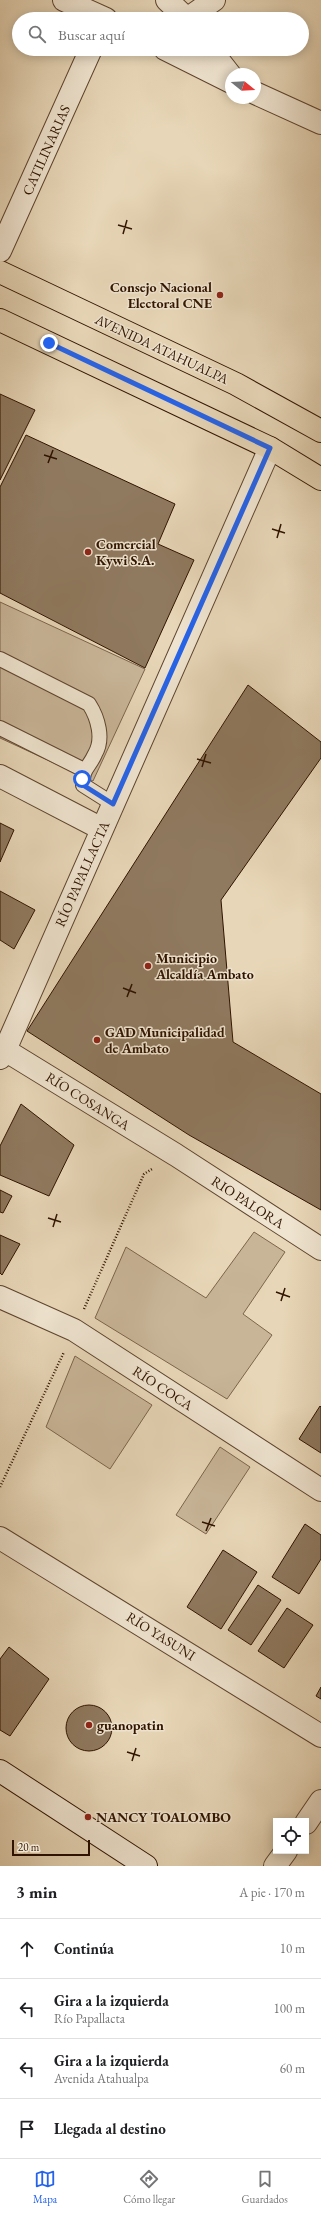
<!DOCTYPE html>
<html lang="es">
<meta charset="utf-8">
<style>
:root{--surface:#fff;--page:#f6f6f6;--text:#202124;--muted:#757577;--line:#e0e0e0;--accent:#2563eb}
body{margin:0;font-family:"EB Garamond",serif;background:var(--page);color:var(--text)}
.controls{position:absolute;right:12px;bottom:12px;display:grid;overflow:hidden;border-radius:0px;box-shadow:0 2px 10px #0003}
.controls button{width:36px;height:36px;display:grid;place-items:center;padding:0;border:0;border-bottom:1px solid var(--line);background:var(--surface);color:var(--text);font:20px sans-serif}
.compass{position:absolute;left:225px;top:68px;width:36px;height:36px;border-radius:50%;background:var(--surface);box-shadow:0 2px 10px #0003;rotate:108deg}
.scale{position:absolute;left:12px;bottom:10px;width:78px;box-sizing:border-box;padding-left:4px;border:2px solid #301400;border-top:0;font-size:11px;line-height:14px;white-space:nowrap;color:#301400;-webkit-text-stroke:3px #efe4d0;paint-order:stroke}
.stop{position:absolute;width:12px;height:12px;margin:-9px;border:3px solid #2563eb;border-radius:50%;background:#fff}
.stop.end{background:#2563eb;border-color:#fff;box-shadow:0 1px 4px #0008}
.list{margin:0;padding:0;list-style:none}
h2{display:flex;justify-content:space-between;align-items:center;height:52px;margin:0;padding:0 16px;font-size:17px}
h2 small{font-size:13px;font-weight:400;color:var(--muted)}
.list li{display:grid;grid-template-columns:26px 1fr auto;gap:12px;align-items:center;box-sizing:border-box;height:60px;padding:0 16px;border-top:1px solid var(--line)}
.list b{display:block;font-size:15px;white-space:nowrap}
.list p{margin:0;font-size:13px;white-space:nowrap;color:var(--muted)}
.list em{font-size:13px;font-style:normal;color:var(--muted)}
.icon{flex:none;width:22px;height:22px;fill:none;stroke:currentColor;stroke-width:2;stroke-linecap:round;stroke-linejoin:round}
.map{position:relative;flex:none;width:321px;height:1866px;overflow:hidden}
.search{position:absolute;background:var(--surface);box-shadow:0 2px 10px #0003;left:12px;right:12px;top:12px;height:44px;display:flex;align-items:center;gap:10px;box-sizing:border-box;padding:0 14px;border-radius:22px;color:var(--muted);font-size:15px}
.sheet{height:292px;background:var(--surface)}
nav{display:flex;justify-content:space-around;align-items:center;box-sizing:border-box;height:56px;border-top:1px solid var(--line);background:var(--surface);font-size:11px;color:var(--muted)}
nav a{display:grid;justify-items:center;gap:2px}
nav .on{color:var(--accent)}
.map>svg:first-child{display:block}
</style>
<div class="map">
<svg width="321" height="1866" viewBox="0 0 321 1866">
<rect width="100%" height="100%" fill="#e7d6b7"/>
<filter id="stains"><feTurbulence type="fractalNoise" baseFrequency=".005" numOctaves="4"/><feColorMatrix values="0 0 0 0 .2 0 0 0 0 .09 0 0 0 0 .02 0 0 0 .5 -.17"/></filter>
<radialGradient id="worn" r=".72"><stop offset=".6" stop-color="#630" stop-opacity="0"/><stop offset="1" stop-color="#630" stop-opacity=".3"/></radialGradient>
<!-- green -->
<path fill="#c8b598" stroke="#7c644c" d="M 0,602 L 145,669 L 93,781 L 0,738 Z
M 254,1232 L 285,1252 L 243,1314 L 272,1335 L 227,1399 L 95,1318 L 126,1247 L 206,1298 Z
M 75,1356 L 152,1405 L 110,1469 L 46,1427 Z
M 220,1447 L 250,1467 L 206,1534 L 176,1515 Z"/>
<!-- building -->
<path fill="#8f795f" stroke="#301400" d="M 0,394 L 35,410 L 0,480 Z
M 26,435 L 175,504 L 158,544 L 194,560 L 145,668 L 0,593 L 0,487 Z
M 248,685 L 321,742 L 321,758 L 221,900 L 233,1042 L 321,1094 L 321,1210 L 189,1135 L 27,1031 Z
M 0,823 L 14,830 L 0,862 Z
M 0,891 L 35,910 L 14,949 L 0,940 Z
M 21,1104 L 74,1145 L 49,1196 L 0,1175 L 0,1146 Z
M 0,1190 L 12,1196 L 3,1213 L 0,1212 Z
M 0,1235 L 20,1244 L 2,1275 L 0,1273 Z
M 320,1406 L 321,1407 L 321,1453 L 299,1439 Z
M 305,1524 L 321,1535 L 321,1559 L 299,1594 L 272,1577 Z
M 223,1550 L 257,1572 L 221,1629 L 187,1607 Z
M 258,1585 L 281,1600 L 251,1645 L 228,1630 Z
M 287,1608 L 313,1625 L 284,1668 L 258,1651 Z
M 9,1647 L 49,1679 L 10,1736 L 0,1730 L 0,1659 Z
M 321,1687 L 321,1699 L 316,1696 Z
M66 1728a23 23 0 1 1 46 0a23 23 0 1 1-46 0Z"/>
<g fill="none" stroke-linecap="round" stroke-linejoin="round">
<defs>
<path id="lane" d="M 0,659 L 89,704 C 98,718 104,739 95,754 C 89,768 82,768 83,785 L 113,804
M 0,728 L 84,770"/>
<path id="street" d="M 64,0 L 106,19
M 167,0 L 187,19
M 187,19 L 214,0
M 165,49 L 231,82
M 210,49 L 231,76
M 255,93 L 321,123
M 0,251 L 91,49
M 0,776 L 102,829
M 0,1047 L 176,1155 L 321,1249
M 0,1058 L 5,1050 L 270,448
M 0,1297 L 74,1330 L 321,1490
M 0,1538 L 321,1736
M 306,1823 L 321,1801
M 275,1866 L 286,1851"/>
<path id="secondary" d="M 0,1771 L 146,1866"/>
<path id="primary" d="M 0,272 L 236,384 L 321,431
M 0,320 L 270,448 L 321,479"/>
</defs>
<!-- lane casing -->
<use href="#lane" stroke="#5e442e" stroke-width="16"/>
<!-- street casing -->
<use href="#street" stroke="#5e442e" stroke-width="24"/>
<!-- secondary casing -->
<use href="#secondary" stroke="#301400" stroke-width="24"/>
<!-- primary casing -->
<use href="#primary" stroke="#301400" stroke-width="24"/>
<!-- path -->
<path stroke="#301400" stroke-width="2.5" stroke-dasharray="1 2" stroke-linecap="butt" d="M 84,1309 L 144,1174 L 152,1169
M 0,1487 L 64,1352"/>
<!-- lane -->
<use href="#lane" stroke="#efe4d0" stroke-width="14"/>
<!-- street -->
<use href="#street" stroke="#efe4d0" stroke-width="22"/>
<!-- secondary -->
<use href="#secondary" stroke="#efe4d0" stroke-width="22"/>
<!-- primary -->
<use href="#primary" stroke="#e7d6b7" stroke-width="22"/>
</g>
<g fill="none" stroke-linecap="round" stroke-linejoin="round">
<!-- route -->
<path stroke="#2563eb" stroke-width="5" d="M 49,343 L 270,448 L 113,804 L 83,785 L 82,779"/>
</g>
<!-- ticks -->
<path fill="none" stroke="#301400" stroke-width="1.5" d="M 118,225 L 132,229M 123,234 L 127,220M 44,455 L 57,459M 48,463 L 53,450M 272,529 L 285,533M 277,538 L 281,524M 197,759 L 211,763M 202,767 L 206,754M 123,988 L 136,993M 127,997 L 132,984M 48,1218 L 61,1222M 53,1227 L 57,1214M 276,1292 L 290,1297M 281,1301 L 285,1288M 202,1522 L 215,1526M 206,1531 L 211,1518M 127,1752 L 140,1756M 132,1761 L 136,1748"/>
<!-- markers -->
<g fill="#8f2418" stroke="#efe4d0" stroke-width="1.5">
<circle cx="220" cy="295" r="4"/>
<circle cx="88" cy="552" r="4"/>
<circle cx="148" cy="966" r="4"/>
<circle cx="97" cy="1040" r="4"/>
<circle cx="89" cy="1725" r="4"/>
<circle cx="88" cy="1817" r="4"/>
</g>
<g text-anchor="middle" stroke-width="3" stroke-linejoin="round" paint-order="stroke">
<!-- street labels -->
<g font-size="14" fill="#301400" stroke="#efe4d0">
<text transform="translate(46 150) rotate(-66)" y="5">CATILINARIAS</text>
<text transform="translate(162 349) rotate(25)" y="5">AVENIDA ATAHUALPA</text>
<text transform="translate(82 874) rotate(-66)" y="5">RÍO PAPALLACTA</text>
<text transform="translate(88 1101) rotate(32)" y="5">RÍO COSANGA</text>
<text transform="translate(248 1202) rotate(33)" y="5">RIO PALORA</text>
<text transform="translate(163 1388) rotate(33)" y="5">RÍO COCA</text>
<text transform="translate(161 1636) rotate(32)" y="5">RÍO YASUNI</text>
</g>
<!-- poi labels -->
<g font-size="14" font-weight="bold" fill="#301400" stroke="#efe4d0" text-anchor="start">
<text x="212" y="292" text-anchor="end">Consejo Nacional<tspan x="212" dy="16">Electoral CNE</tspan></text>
<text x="96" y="549">Comercial<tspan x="96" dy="16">Kywi S.A.</tspan></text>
<text x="156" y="963">Municipio<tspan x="156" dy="16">Alcaldía Ambato</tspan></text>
<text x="105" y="1037">GAD Municipalidad<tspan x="105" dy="16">de Ambato</tspan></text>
<text x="97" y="1730">guanopatin</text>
<text x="96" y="1822">NANCY TOALOMBO</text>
</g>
</g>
<rect width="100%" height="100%" filter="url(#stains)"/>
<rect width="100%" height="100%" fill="url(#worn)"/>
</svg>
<div class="controls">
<button><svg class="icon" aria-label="locate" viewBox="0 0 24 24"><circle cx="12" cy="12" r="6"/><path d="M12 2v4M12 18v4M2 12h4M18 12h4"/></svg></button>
</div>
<svg class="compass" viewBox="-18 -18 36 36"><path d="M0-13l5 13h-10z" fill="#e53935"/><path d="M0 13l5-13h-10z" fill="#757577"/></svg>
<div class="scale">20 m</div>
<div class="stop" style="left:82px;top:779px"></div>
<div class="stop end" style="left:49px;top:343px"></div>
<div class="search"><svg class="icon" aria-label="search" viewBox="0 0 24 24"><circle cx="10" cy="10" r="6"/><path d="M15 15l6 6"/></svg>Buscar aquí</div>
</div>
<section class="sheet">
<h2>3 min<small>A pie · 170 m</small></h2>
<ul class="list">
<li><svg class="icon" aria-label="ahead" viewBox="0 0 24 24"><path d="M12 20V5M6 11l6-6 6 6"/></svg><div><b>Continúa</b></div><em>10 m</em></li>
<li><svg class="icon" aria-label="left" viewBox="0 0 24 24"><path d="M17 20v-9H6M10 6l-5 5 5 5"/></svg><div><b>Gira a la izquierda</b><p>Río Papallacta</p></div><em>100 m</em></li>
<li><svg class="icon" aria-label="left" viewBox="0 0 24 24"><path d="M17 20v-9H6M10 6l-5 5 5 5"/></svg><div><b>Gira a la izquierda</b><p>Avenida Atahualpa</p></div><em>60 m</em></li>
<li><svg class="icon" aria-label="arrive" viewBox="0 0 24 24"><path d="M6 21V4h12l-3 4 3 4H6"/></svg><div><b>Llegada al destino</b></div></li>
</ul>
</section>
<nav>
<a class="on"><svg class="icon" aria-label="map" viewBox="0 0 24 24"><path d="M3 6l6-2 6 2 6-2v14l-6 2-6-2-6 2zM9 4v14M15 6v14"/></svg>Mapa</a>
<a><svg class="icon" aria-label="directions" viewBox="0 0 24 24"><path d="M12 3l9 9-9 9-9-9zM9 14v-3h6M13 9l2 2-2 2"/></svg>Cómo llegar</a>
<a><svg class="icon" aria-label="saved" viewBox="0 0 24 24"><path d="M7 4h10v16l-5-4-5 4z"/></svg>Guardados</a>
</nav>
